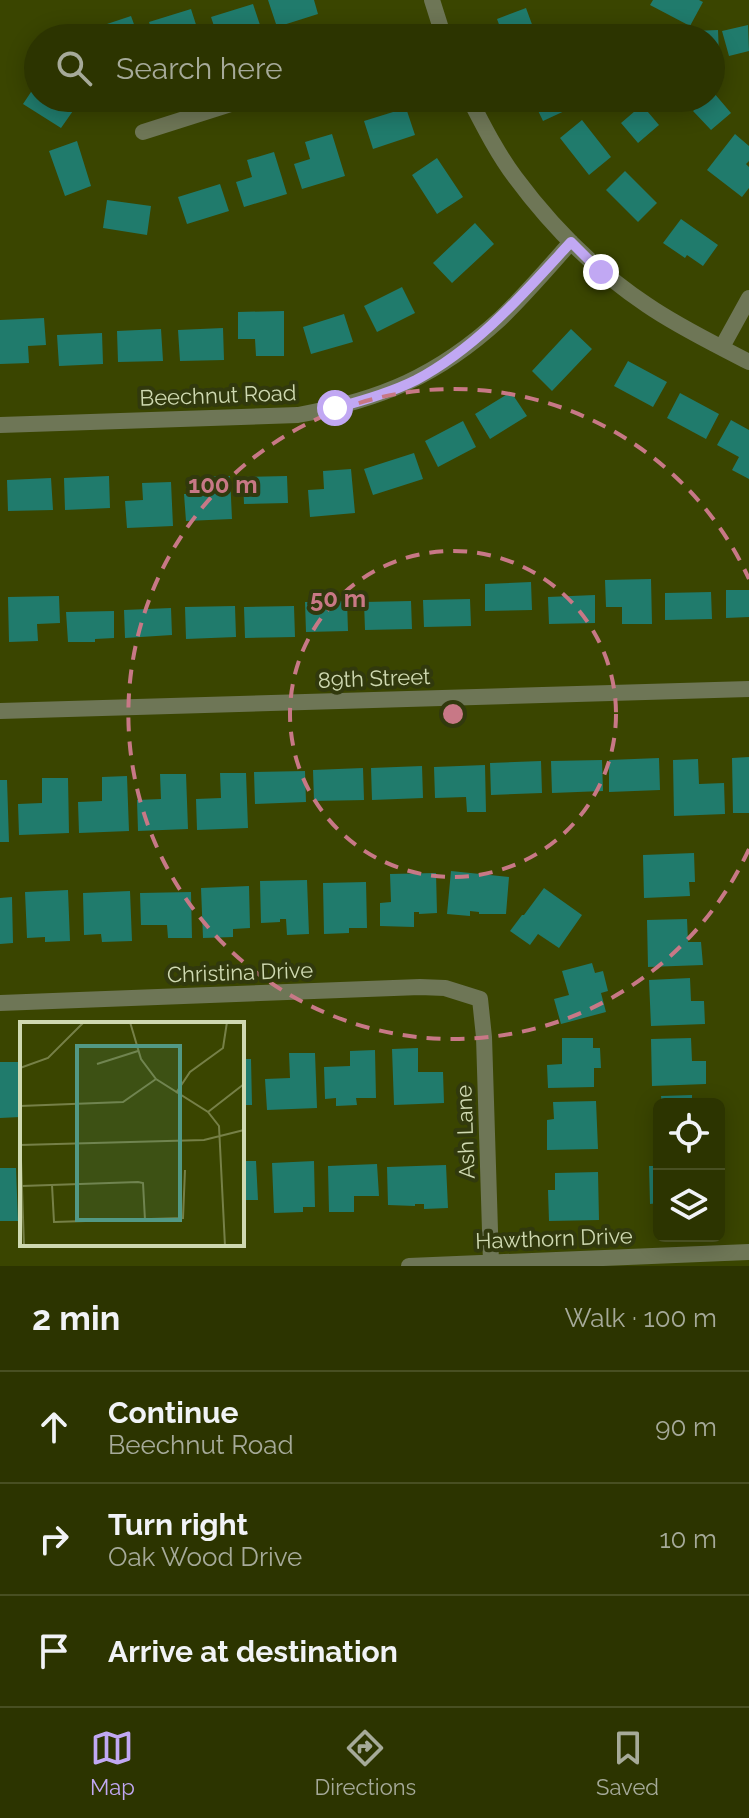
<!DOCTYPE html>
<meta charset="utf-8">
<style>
:root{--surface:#2c3400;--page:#343c0a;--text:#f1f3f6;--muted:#a6aa99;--line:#484f22;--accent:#c1a8f3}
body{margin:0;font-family:Raleway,sans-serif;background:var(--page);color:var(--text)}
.controls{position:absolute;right:24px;bottom:24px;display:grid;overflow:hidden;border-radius:12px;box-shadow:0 4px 20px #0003}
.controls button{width:72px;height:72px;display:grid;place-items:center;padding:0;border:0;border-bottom:2px solid var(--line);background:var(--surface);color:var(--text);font:40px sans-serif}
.stop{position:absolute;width:24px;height:24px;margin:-18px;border:6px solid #c1a8f3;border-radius:50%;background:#fff}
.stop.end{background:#c1a8f3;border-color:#fff;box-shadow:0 2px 8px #0008}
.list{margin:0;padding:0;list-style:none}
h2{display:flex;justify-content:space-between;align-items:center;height:104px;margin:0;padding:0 32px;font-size:34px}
h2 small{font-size:26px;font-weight:400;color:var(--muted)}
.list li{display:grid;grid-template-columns:52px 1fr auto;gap:24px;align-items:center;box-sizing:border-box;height:112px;padding:0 32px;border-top:2px solid var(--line)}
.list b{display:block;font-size:30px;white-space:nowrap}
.list p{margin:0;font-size:26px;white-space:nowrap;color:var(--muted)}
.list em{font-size:26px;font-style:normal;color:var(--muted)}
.icon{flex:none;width:44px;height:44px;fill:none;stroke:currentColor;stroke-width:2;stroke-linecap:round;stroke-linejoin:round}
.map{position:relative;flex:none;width:749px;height:1266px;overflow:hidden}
.search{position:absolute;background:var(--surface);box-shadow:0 4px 20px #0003;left:24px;right:24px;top:24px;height:88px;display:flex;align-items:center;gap:20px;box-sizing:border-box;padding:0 28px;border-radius:44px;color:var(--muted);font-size:30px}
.sheet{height:440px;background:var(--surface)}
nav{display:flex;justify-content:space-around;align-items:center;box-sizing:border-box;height:112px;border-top:2px solid var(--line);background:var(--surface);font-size:22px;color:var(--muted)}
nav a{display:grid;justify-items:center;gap:4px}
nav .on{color:var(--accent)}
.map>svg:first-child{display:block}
</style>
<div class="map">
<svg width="749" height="1266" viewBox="0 0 749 1266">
<rect width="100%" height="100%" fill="#3a4500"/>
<!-- building -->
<path fill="#207b6c" d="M 268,0 L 314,0 L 318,14 L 277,27 Z
M 653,0 L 699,0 L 703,2 L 690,26 L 650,5 Z
M 253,4 L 262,31 L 240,38 L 218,38 L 211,17 Z
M 526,8 L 537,38 L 504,38 L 497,19 Z
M 191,9 L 200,37 L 154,38 L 149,22 Z
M 131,16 L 139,38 L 89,38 L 86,31 Z
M 748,25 L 749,51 L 729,56 L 722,31 Z
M 718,30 L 719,56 L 711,57 L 711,38 L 693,38 L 693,31 Z
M 35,86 L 38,88 L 38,98 L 82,98 L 61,128 L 23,104 Z
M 714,93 L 731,113 L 711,130 L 693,111 L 708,98 L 711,98 Z
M 532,98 L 566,98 L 571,108 L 543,121 Z
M 642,105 L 659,125 L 638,143 L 621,123 Z
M 406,108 L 415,135 L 373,149 L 364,121 Z
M 582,120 L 611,157 L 589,175 L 560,138 Z
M 332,134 L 345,176 L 302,189 L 294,164 L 310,159 L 305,142 Z
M 735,134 L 749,146 L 749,161 L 746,164 L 749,167 L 749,188 L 742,197 L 707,170 Z
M 77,141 L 91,186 L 65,196 L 49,151 Z
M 274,152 L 287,194 L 244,207 L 236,182 L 252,177 L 247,160 Z
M 437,158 L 463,197 L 437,214 L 412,175 Z
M 625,171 L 657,203 L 638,222 L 606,190 Z
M 220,184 L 229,211 L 187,224 L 178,197 Z
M 107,200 L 151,206 L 147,235 L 103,228 Z
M 681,219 L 718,245 L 703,266 L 687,255 L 685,258 L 663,243 Z
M 475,223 L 494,244 L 452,283 L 433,263 Z
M 402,287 L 415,313 L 377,332 L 364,306 Z
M 284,311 L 284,356 L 256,356 L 255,339 L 238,339 L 238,312 Z
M 344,314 L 353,342 L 311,354 L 303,327 Z
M 44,318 L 46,345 L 28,346 L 29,363 L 0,364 L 0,320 Z
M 223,328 L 224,360 L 180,361 L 178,330 Z
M 161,329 L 163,361 L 118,362 L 117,331 Z
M 571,329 L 592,349 L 552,391 L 532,371 Z
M 102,333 L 103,364 L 59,366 L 57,335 Z
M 628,361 L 667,382 L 653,407 L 614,386 Z
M 511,392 L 527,416 L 490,439 L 475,414 Z
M 680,393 L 719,414 L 706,439 L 667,418 Z
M 731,420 L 749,430 L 749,479 L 732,470 L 739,457 L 717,445 Z
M 463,421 L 476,447 L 438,467 L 425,441 Z
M 414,453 L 423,479 L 373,495 L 364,469 Z
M 351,469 L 355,513 L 310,517 L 308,490 L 324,489 L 323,471 Z
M 109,476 L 110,508 L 65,510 L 64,478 Z
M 230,476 L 232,519 L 186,521 L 184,494 L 202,494 L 201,477 Z
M 287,476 L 288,503 L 244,504 L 243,477 Z
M 51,478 L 53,510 L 8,511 L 7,480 Z
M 171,482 L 173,526 L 127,528 L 125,501 L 143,500 L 142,483 Z
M 651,579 L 652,624 L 622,624 L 622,607 L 606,607 L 605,580 Z
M 531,582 L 532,610 L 485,611 L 485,584 Z
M 726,590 L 749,590 L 749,617 L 726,618 Z
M 711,592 L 712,619 L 665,620 L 665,593 Z
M 595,595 L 595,623 L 549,624 L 548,597 Z
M 59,596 L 60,623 L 37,624 L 38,641 L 9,642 L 8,597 Z
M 470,599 L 471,626 L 424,627 L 423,600 Z
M 347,601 L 348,631 L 306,632 L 305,602 Z
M 411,601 L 412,629 L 365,630 L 364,602 Z
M 235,606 L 236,637 L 186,639 L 185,607 Z
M 294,606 L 295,637 L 245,638 L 244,607 Z
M 171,608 L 172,635 L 125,638 L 124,610 Z
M 114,611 L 114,638 L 95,639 L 95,642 L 68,642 L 66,612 Z
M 749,757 L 749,813 L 733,813 L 732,758 Z
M 659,758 L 660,790 L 609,792 L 609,760 Z
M 698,759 L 699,784 L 724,783 L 725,814 L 674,816 L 673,760 Z
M 602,760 L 603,791 L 552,793 L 551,761 Z
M 541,761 L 542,793 L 491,795 L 490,763 Z
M 485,765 L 486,812 L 467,812 L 466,797 L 435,798 L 434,767 Z
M 422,766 L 423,798 L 372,800 L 371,768 Z
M 363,768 L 364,800 L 314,801 L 313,770 Z
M 305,771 L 306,802 L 255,804 L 254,772 Z
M 220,773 L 246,773 L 248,828 L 197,830 L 196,799 L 221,798 Z
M 160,774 L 186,774 L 188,829 L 138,831 L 137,800 L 161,799 Z
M 127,776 L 129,831 L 79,833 L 78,802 L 102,801 L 102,777 Z
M 42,778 L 68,778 L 69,833 L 19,835 L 18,804 L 42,803 Z
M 0,780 L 7,780 L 9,842 L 0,842 Z
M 694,853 L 695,882 L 689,882 L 690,896 L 644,898 L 643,855 Z
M 451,871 L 509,877 L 506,914 L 479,914 L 479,912 L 470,911 L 470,916 L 447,914 Z
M 436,873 L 437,913 L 419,914 L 419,912 L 414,912 L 414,927 L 380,926 L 380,903 L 391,902 L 390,874 Z
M 307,880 L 309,934 L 287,935 L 286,919 L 280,919 L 280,922 L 261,923 L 260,881 Z
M 366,882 L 367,928 L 349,928 L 349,933 L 324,934 L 323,883 Z
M 249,886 L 250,928 L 233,929 L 233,937 L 203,938 L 201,888 Z
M 544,888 L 582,915 L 559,948 L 538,934 L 530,945 L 510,931 L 522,915 L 524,915 Z
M 68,890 L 70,941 L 45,942 L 45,937 L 27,938 L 25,892 Z
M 130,891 L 132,941 L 102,942 L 101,934 L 84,935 L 83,893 Z
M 191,892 L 192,938 L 168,938 L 167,925 L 141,925 L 140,893 Z
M 12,897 L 13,943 L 0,944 L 0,898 Z
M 687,919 L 688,942 L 701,942 L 703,965 L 648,967 L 647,920 Z
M 592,963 L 595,973 L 603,971 L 608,991 L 601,993 L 606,1012 L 561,1024 L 554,999 L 569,995 L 562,971 Z
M 690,978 L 691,1001 L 704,1001 L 705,1024 L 651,1026 L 649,980 Z
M 562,1038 L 593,1038 L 593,1048 L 600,1048 L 601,1068 L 594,1068 L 594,1087 L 548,1088 L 547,1065 L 562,1064 Z
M 691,1038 L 692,1061 L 706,1061 L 706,1084 L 652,1086 L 651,1039 Z
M 418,1048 L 418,1072 L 443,1072 L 444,1103 L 394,1105 L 392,1049 Z
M 375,1050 L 376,1098 L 356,1098 L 357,1105 L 336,1106 L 336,1098 L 325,1099 L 324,1067 L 350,1066 L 350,1051 Z
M 289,1053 L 315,1053 L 317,1108 L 267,1110 L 265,1079 L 290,1078 Z
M 242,1059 L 251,1059 L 252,1105 L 242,1105 Z
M 0,1062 L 18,1062 L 20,1117 L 0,1118 Z
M 692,1095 L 692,1104 L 662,1104 L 661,1096 Z
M 596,1101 L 598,1149 L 547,1150 L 547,1120 L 554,1119 L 553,1102 Z
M 242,1161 L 256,1161 L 258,1200 L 242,1200 Z
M 314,1161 L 315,1207 L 303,1207 L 303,1212 L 274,1213 L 272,1163 Z
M 377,1164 L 379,1196 L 354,1196 L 354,1212 L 329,1212 L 328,1166 Z
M 446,1165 L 448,1208 L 424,1209 L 424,1204 L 415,1204 L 415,1206 L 388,1205 L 387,1167 Z
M 649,1166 L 659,1166 L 659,1203 L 650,1204 Z
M 0,1168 L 16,1168 L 18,1221 L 0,1221 Z
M 598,1172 L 599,1220 L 549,1221 L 548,1190 L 555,1190 L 555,1173 Z"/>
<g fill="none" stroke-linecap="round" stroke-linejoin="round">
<!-- street -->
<path stroke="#6e7656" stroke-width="16" d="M 432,0 L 444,38
M 469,98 C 483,125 497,153 515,177 C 552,227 596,271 647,305 C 679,327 715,344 749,362
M 143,132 L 250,98
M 722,347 L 749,298
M 0,425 L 298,415 C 380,400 438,376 500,319 C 525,295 548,268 571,242
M 0,711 L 749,689
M 0,1003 L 420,987 L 445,988 L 480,999 L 484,1037 L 491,1263
M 409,1266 L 749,1252"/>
</g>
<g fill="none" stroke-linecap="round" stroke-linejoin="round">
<!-- route -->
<path stroke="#c1a8f3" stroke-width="10" d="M 335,408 C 362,401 390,393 416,380 C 478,347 524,293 571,242 L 601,272"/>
</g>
<!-- distance rings -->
<g fill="none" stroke="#c87886" stroke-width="4" stroke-dasharray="14 10">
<circle cx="453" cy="714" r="163"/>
<path d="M749 849A325 325 0 1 1 749 579"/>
</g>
<g text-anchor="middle" stroke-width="8" stroke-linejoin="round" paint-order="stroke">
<!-- street labels -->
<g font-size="22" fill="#cfd9b1" stroke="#31390d">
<text transform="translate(218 395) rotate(-2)" y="8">Beechnut Road</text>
<text transform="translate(374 678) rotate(-2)" y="8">89th Street</text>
<text transform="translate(240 972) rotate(-2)" y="8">Christina Drive</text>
<text transform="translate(465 1132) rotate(-92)" y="8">Ash Lane</text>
<text transform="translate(554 1238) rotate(-2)" y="8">Hawthorn Drive</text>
</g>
</g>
<!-- overview -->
<g transform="translate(20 1022)">
<rect width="224" height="224" fill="#3a4500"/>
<path fill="none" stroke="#768047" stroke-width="2" d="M 110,0 L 121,37 L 136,57 L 188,90 L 199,104 L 205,224M 77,42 L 118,29M 0,46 L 28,36 L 64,0M 156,71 L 170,50 L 203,26 L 207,0M 0,84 L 103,80 L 136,57M 188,90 L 224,62M 0,110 L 4,224M 0,123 L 184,118 L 224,108M 32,163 L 34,200 L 163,196 L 165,148M 2,164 L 118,160 L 123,161 L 125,198"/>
<path fill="#529985" fill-opacity="0.15" stroke="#529985" stroke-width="4" d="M 57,24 L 160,24 L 160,198 L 57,198 Z"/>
<rect width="224" height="224" fill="none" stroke="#cfd9b1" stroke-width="4"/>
</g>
<circle cx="453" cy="714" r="12" fill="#c87886" stroke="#31390d" stroke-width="4"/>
<g font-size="24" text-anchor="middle" font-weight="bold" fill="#c87886" stroke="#31390d" stroke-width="8" stroke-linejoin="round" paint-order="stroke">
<text x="223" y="493">100 m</text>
<text x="338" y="607">50 m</text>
</g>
</svg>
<div class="controls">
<button><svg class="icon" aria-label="locate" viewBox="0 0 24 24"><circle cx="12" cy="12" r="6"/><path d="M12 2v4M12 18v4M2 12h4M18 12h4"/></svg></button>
<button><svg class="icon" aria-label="layers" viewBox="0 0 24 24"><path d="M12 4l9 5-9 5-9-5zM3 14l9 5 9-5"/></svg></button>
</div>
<div class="stop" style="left:335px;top:408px"></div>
<div class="stop end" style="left:601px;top:272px"></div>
<div class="search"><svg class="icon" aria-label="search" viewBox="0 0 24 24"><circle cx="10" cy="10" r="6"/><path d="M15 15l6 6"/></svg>Search here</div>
</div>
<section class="sheet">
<h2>2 min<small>Walk · 100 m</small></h2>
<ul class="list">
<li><svg class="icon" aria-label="ahead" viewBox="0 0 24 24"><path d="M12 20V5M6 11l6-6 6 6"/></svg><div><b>Continue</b><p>Beechnut Road</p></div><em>90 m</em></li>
<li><svg class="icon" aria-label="right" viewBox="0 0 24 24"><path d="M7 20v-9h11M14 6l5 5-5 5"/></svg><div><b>Turn right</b><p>Oak Wood Drive</p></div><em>10 m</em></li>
<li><svg class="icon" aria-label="arrive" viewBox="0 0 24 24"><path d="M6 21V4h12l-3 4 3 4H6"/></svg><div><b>Arrive at destination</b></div></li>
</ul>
</section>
<nav>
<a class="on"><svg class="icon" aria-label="map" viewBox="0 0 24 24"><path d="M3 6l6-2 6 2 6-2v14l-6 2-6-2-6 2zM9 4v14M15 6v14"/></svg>Map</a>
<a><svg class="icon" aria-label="directions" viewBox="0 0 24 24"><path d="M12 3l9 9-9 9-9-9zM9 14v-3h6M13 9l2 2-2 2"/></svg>Directions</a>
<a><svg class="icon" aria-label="saved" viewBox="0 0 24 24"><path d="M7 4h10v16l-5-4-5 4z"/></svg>Saved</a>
</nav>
